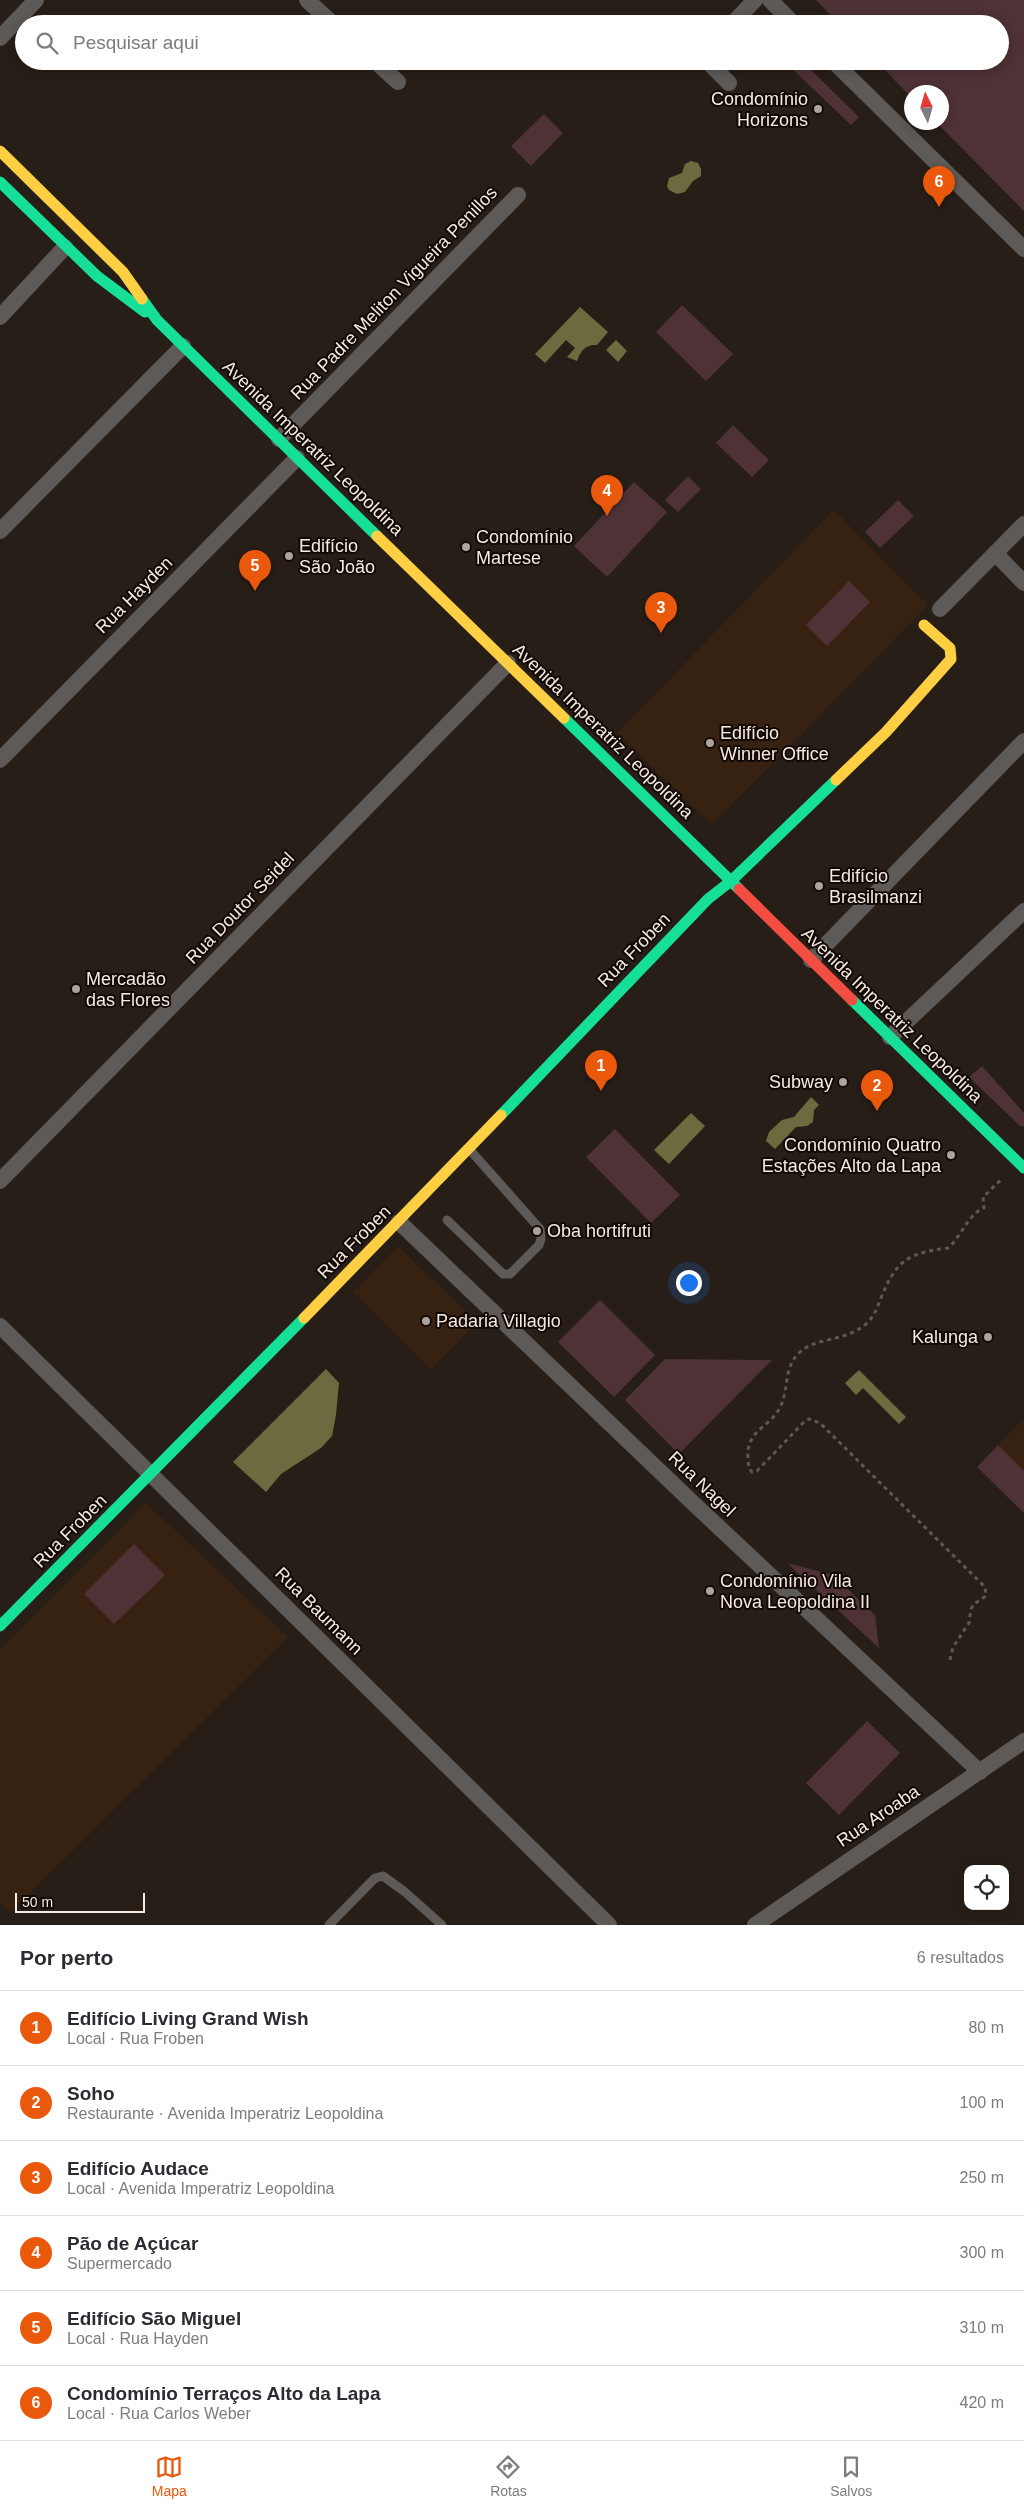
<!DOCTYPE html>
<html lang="pt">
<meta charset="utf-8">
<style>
:root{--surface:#fff;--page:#f2f2f3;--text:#2b2b33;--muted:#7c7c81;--line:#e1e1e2;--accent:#ea580c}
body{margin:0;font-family:Helvetica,sans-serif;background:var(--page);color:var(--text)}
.controls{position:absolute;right:15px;bottom:15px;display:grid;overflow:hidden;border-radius:10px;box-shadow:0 2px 12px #0003}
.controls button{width:45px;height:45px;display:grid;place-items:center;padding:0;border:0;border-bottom:1px solid var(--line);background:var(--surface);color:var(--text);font:25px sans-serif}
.compass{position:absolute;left:904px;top:85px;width:45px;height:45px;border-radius:50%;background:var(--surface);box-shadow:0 2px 12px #0003;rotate:355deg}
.scale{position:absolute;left:15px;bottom:12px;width:130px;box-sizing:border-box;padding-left:5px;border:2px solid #f6eae1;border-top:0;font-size:14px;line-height:18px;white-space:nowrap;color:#f6eae1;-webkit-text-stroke:4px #110905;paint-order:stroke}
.you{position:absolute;left:688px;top:1282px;width:18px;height:18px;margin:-12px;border:4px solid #fff;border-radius:50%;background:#1a73e8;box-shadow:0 0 0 8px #1a73e833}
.badge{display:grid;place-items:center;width:32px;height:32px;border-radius:50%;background:var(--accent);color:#fff;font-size:16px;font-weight:700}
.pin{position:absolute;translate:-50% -41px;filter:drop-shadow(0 1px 2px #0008)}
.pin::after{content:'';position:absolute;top:26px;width:18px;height:15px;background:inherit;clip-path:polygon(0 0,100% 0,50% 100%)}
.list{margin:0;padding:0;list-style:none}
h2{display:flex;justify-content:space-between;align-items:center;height:65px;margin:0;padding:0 20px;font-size:21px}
h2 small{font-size:16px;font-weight:400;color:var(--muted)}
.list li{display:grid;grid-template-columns:32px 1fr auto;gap:15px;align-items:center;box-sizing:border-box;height:75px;padding:0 20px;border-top:1px solid var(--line)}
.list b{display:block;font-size:19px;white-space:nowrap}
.list p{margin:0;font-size:16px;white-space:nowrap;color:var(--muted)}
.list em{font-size:16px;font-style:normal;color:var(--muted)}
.icon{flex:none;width:28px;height:28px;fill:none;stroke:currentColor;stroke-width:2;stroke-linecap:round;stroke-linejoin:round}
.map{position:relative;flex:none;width:1024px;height:1925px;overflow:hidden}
.search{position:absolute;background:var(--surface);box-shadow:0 2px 12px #0003;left:15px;right:15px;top:15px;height:55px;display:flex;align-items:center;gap:12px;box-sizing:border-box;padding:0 18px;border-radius:28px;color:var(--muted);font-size:19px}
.sheet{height:515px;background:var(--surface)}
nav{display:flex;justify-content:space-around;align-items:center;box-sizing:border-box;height:70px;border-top:1px solid var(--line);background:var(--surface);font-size:14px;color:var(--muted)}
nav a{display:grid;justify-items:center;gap:2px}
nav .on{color:var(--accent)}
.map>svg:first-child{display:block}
</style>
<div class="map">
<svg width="1024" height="1925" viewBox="0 0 1024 1925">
<rect width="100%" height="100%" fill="#271e17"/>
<!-- built -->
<path fill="#372212" d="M 834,510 L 928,605 L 712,825 L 617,733 Z
M 398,1246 L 477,1322 L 431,1370 L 353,1292 Z
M 1024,1419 L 1024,1471 L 998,1445 Z
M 146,1503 L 288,1637 L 10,1913 L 0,1902 L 0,1650 Z"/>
<!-- green -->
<path fill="#4e3235" d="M 816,0 L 1024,0 L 1024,211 L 937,123 L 942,122 L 942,92 L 912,92 L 911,97 L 876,61 L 1000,61 L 1000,24 L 839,24 Z
M 784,61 L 802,61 L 859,117 L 851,125 Z
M 544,114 L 563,133 L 531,166 L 511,146 Z
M 682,305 L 733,354 L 706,381 L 656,332 Z
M 733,425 L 769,460 L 752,477 L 716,443 Z
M 688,476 L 701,489 L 678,512 L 665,500 Z
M 634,482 L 667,512 L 607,577 L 574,546 Z
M 898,500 L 914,516 L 880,548 L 865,532 Z
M 849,581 L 870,602 L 827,646 L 806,625 Z
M 982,1066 L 1024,1113 L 1024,1126 L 1020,1126 L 969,1077 Z
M 615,1129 L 680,1195 L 651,1223 L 586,1157 Z
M 600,1300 L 655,1355 L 614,1397 L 558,1342 Z
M 665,1359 L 772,1360 L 679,1454 L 625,1400 Z
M 998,1445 L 1024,1471 L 1024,1513 L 977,1467 Z
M 134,1544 L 165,1575 L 114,1624 L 84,1594 Z
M 787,1563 L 833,1575 L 875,1615 L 879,1648 Z
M 867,1721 L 900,1753 L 839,1815 L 806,1783 Z"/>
<!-- water -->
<path fill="#6d6a40" d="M 691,161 L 698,163 L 701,169 L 701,176 L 693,181 L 685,192 L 677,194 L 669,190 L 667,186 L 669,178 L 682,173 L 685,164 Z
M 580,307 L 608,332 L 597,345 C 586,344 580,351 577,361 L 567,357 L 575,348 L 566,340 L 545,363 L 535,354 Z
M 616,340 L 627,351 L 618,362 L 606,350 Z
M 811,1097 L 819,1105 L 814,1110 L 813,1122 L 807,1126 L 796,1127 L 775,1149 L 766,1141 L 769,1132 L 782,1120 L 794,1117 Z
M 691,1113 L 705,1126 L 669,1164 L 654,1150 Z
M 326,1369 L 339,1383 L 336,1415 L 332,1436 L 321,1448 L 281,1474 L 266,1492 L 233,1462 Z
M 859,1370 L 906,1417 L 899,1424 L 863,1388 L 856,1395 L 845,1383 Z"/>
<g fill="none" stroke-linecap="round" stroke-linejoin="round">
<!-- path -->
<path stroke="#5e5854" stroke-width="3" stroke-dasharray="4 4" stroke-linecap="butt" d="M 950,1660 L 953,1647 L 969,1623 L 971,1609 L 974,1604 L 986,1596 L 985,1587 L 820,1423 L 809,1419 L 804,1422 L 757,1471 L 752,1472 L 749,1468 C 748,1461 747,1452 749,1446 C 753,1430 770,1424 778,1411 C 790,1393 782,1368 800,1352 C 816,1337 845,1342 866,1324 C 874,1317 877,1308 881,1298 C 896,1261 907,1253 948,1248 C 962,1236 968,1214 984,1208 L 983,1197 L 1003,1178"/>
<!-- lane -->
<path stroke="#5e5a58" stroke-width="9" d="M 447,1220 L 503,1274 L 510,1274 L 539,1245 L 541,1239 L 540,1229 L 470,1150
M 329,1925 L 375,1878 L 383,1876 L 405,1892 L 442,1925"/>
<!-- street -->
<path stroke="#5e5a58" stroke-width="16" d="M 307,0 L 333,24
M 770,0 L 794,24
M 732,24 L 755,0
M 0,38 L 36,0
M 375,61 L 398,82
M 707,61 L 729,83
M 833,61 L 1024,249
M 0,317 L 65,247
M 279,439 L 518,195
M 0,531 L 183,346
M 995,553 L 1024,583
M 940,609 L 1024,524
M 0,760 L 297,458
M 811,960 L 1024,741
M 890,1037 L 1024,911
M 0,1181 L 508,663
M 399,1222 L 693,1503 L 980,1772
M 0,1326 L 609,1925
M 755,1925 L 1024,1741"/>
<!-- fast -->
<path stroke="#16e098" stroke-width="11" d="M 0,182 L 97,276 L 145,312
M 142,299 L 157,320 L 377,536
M 564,718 L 739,889
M 852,1000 L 1024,1168
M 501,1115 L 708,899 L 731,881 L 836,780
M 0,1626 L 304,1318"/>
<!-- slow -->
<path stroke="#ffcf43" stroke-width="11" d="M 0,151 L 123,272 L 142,299
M 377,536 L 564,718
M 836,780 L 886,732 L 951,659 L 950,648 L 924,625
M 304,1318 L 501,1115"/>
<!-- jam -->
<path stroke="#f24e42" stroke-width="11" d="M 739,889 L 852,1000"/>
</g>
<!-- markers -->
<g fill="#aea39a" stroke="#110905" stroke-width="2">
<circle cx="818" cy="109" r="5"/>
<circle cx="466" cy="547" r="5"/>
<circle cx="289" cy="556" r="5"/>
<circle cx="710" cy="743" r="5"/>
<circle cx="819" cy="886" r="5"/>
<circle cx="76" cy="989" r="5"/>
<circle cx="843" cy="1082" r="5"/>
<circle cx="951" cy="1155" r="5"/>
<circle cx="537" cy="1231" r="5"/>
<circle cx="426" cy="1321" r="5"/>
<circle cx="988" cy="1337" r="5"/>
<circle cx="710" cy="1591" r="5"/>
</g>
<g text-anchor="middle" stroke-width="4" stroke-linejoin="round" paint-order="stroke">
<!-- poi labels -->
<g font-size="18" fill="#f6eae1" stroke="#110905" text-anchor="start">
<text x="808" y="105" text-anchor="end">Condomínio<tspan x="808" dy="21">Horizons</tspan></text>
<text x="476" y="543">Condomínio<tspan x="476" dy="21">Martese</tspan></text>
<text x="299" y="552">Edifício<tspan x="299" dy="21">São João</tspan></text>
<text x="720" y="739">Edifício<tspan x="720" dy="21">Winner Office</tspan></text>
<text x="829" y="882">Edifício<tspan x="829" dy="21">Brasilmanzi</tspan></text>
<text x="86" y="985">Mercadão<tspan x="86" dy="21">das Flores</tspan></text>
<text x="833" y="1088" text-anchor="end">Subway</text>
<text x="941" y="1151" text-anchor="end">Condomínio Quatro<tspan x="941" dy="21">Estações Alto da Lapa</tspan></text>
<text x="547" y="1237">Oba hortifruti</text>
<text x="436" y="1327">Padaria Villagio</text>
<text x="978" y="1343" text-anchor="end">Kalunga</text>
<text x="720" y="1587">Condomínio Vila<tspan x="720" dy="21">Nova Leopoldina II</tspan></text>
</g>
<!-- street labels -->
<g font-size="18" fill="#f6eae1" stroke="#110905">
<text transform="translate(394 293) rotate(-46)" y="6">Rua Padre Meliton Vigueira Penillos</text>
<text transform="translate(313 448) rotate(44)" y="6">Avenida Imperatriz Leopoldina</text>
<text transform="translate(134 595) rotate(-45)" y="6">Rua Hayden</text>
<text transform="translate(603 731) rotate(44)" y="6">Avenida Imperatriz Leopoldina</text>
<text transform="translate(240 908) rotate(-46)" y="6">Rua Doutor Seidel</text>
<text transform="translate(634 950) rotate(-46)" y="6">Rua Froben</text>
<text transform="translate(892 1015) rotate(44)" y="6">Avenida Imperatriz Leopoldina</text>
<text transform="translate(354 1242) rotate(-45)" y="6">Rua Froben</text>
<text transform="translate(702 1484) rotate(44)" y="6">Rua Nagel</text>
<text transform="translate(70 1531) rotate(-45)" y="6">Rua Froben</text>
<text transform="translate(319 1611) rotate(45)" y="6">Rua Baumann</text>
<text transform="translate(878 1816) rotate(-34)" y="6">Rua Aroaba</text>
</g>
</g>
</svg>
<div class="controls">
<button><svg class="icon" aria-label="locate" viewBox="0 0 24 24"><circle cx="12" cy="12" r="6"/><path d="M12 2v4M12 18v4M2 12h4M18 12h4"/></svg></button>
</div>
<svg class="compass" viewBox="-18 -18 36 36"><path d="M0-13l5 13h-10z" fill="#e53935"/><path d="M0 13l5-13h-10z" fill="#7c7c81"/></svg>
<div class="scale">50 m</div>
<div class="you"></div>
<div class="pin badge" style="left:601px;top:1091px">1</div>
<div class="pin badge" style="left:877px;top:1111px">2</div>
<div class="pin badge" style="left:661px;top:633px">3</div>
<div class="pin badge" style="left:607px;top:516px">4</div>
<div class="pin badge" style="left:255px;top:591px">5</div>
<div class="pin badge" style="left:939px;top:207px">6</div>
<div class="search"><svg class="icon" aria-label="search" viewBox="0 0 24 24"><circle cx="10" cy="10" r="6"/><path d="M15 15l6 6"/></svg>Pesquisar aqui</div>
</div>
<section class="sheet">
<h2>Por perto<small>6 resultados</small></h2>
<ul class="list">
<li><span class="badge">1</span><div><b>Edifício Living Grand Wish</b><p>Local · Rua Froben</p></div><em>80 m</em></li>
<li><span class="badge">2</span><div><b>Soho</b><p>Restaurante · Avenida Imperatriz Leopoldina</p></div><em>100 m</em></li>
<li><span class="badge">3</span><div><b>Edifício Audace</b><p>Local · Avenida Imperatriz Leopoldina</p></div><em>250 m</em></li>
<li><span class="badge">4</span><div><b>Pão de Açúcar</b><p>Supermercado</p></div><em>300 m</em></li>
<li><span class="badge">5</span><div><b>Edifício São Miguel</b><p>Local · Rua Hayden</p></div><em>310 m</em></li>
<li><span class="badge">6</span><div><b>Condomínio Terraços Alto da Lapa</b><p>Local · Rua Carlos Weber</p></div><em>420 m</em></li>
</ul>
</section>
<nav>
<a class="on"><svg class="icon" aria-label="map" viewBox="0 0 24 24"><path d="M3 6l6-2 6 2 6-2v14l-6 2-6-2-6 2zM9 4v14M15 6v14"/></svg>Mapa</a>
<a><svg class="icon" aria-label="directions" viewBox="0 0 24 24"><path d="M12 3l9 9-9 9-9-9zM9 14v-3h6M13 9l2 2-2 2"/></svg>Rotas</a>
<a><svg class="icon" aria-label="saved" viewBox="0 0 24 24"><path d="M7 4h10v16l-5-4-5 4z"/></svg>Salvos</a>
</nav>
